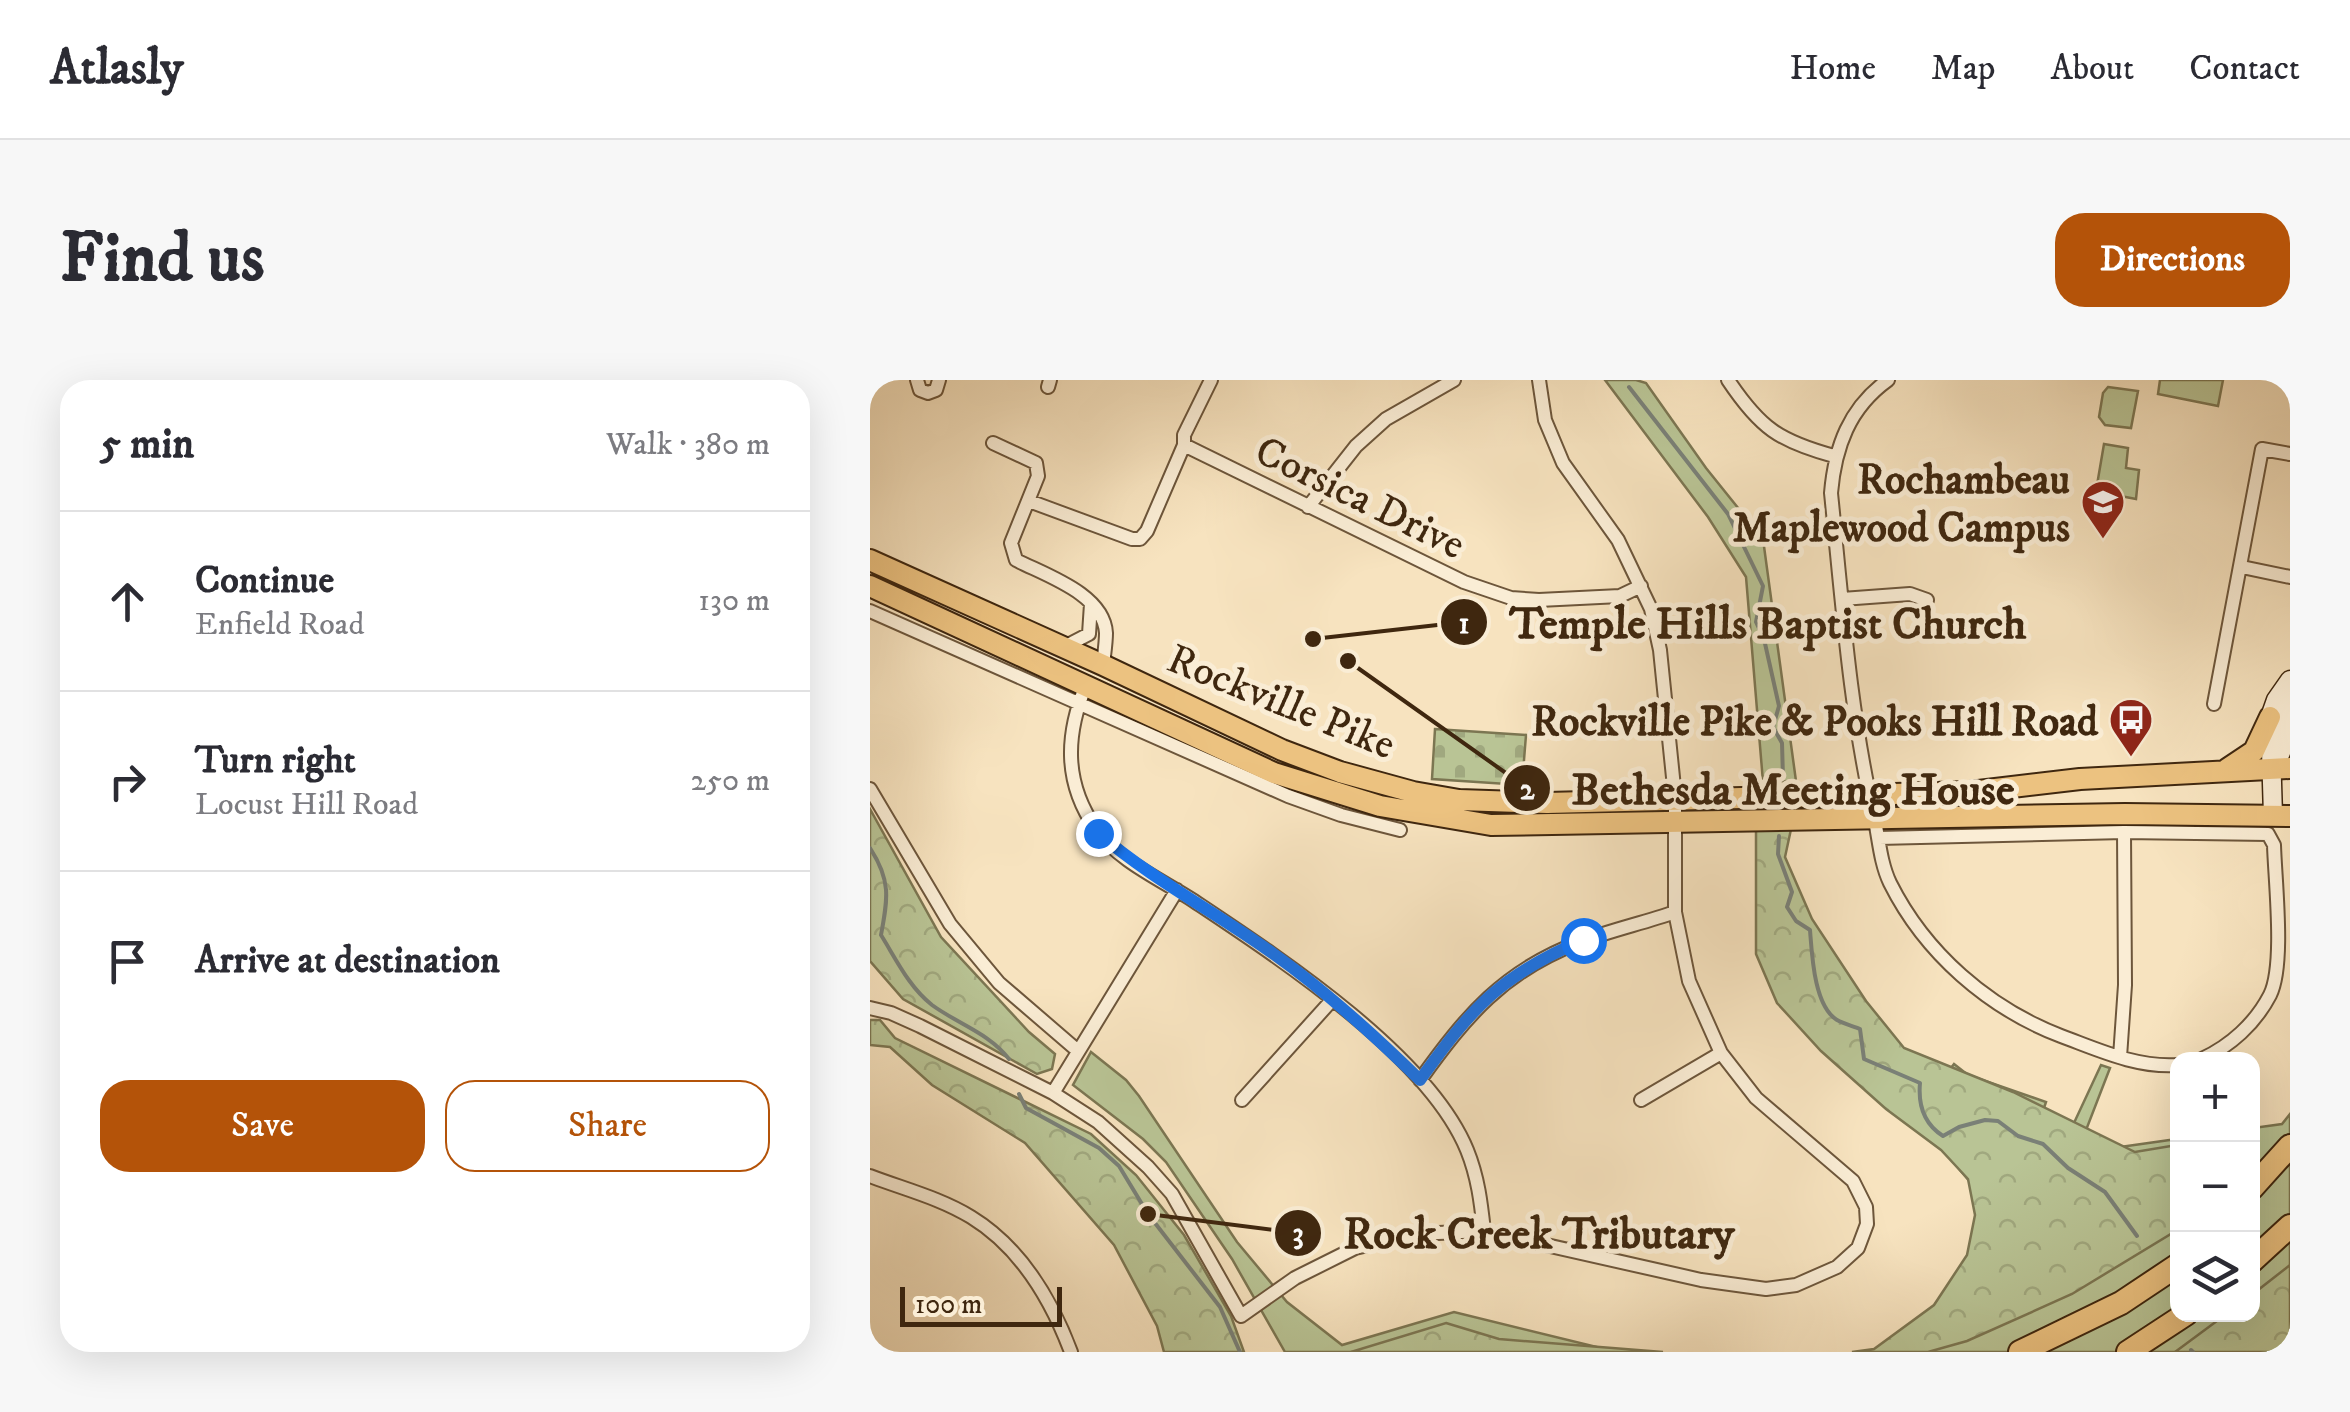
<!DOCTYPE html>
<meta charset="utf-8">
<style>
:root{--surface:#fff;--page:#f7f7f7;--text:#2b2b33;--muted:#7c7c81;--line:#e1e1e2;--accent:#b45309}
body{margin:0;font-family:"IM FELL DW Pica",serif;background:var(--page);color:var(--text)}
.controls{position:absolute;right:30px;bottom:30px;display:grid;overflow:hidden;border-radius:20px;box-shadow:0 10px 40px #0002}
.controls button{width:90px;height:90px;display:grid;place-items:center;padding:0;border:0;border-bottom:2px solid var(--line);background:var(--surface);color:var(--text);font:50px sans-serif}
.scale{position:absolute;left:30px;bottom:25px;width:162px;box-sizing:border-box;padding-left:10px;border:5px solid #3f270f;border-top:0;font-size:28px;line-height:35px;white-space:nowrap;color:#3f270f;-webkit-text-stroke:8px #faedd5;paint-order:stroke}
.stop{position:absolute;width:30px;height:30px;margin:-22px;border:8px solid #1a73e8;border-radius:50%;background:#fff}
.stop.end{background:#1a73e8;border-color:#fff;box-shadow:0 2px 10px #0008}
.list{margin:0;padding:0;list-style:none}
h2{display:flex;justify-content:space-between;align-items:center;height:130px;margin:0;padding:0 40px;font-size:42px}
h2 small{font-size:32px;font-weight:400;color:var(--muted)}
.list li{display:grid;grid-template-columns:65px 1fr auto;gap:30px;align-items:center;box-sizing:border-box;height:180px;padding:0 40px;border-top:2px solid var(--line)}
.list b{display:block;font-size:38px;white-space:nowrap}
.list p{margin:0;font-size:32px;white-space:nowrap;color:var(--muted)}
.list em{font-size:32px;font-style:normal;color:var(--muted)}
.actions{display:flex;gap:20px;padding:30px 40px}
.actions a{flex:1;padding:22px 0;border:2px solid var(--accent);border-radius:30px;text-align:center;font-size:35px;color:var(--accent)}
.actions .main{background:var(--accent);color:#fff}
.icon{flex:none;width:55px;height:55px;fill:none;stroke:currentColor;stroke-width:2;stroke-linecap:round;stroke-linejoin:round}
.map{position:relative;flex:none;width:1420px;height:972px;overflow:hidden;border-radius:30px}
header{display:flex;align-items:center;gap:60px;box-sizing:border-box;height:140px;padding:0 50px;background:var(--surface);border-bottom:2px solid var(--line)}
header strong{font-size:48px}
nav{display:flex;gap:55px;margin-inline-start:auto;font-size:35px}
.intro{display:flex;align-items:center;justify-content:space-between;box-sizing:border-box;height:240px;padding:0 60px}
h1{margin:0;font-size:70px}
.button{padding:25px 45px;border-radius:30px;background:var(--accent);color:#fff;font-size:35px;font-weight:700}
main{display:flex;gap:60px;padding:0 60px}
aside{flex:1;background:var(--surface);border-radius:30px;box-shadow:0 10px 40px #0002}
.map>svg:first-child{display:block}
</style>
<header>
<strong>Atlasly</strong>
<nav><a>Home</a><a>Map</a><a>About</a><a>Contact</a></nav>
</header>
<div class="intro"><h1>Find us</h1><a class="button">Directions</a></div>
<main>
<aside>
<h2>5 min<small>Walk · 380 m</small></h2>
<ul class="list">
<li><svg class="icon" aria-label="ahead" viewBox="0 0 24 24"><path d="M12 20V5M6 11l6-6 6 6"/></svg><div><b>Continue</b><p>Enfield Road</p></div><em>130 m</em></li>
<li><svg class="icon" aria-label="right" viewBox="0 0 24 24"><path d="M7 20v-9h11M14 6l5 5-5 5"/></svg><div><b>Turn right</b><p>Locust Hill Road</p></div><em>250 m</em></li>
<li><svg class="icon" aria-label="arrive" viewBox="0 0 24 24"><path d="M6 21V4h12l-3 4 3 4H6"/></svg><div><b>Arrive at destination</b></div></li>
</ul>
<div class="actions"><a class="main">Save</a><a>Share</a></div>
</aside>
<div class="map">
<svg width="1420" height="972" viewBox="0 0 1420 972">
<defs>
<pattern id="forest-crowns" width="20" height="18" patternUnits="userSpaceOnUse" patternTransform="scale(2.5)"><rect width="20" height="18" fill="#b9c495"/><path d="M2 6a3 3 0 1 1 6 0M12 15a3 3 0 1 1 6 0" fill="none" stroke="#a0a87f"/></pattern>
<pattern id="cemetery-stones" width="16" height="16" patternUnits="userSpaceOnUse" patternTransform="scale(2.5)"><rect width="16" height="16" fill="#b9c495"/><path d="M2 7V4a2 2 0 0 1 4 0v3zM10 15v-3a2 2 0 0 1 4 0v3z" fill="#a0a87f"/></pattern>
</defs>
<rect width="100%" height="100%" fill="#f7e3bf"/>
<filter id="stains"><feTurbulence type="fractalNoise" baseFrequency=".002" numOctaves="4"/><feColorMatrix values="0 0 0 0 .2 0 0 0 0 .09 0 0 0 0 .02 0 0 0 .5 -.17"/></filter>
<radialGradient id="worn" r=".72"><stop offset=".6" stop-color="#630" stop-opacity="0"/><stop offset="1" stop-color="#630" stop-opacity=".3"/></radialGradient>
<!-- green -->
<path fill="#b9c495" stroke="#7c7652" stroke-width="2.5" d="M 735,0 L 766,0 L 776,3 L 836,88 L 893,159 L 926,401 L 893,402 L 876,197 L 838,137 Z
M 1290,0 L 1353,0 L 1348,26 L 1288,14 Z
M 1238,7 L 1268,11 L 1261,48 L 1235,45 L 1229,37 L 1233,13 Z
M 1234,64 L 1258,68 L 1256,88 L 1269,90 L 1266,119 L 1235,113 L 1227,105 Z
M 221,672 L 256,700 L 269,716 L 367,862 L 417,922 L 472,965 L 584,932 L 747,972 L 415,972 L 362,879 L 296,782 L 273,759 L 203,705 Z
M 1084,684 L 1098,695 L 1176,722 L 1168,746 L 1197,758 L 1231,685 L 1240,688 L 1211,763 L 1229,770 L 1307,759 L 1308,934 L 1382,934 L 1383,748 L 1412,744 L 1420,734 L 1420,972 L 998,972 L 1065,948 L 1123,829 L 1044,736 Z"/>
<!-- forest -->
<path fill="url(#forest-crowns)" stroke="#7c7652" stroke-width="2.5" d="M 0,429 L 71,557 L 159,652 L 185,674 L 182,689 L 167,694 L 33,619 L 0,581 Z
M 923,440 L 915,477 L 942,539 L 996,621 L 1034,668 L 1143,712 L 1265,772 L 1307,765 L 1307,848 L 1304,852 L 1202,914 L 1097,961 L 1058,972 L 982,972 L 1004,969 L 1064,925 L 1097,875 L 1105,835 L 1098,799 L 1071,770 L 1016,729 L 951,671 L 907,623 L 886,574 L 886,443 Z
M 0,640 L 10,640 L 25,658 L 221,754 L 266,795 L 314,855 L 361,936 L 374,972 L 294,972 L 287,946 L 244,865 L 155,763 L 62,705 L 20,667 L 0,665 Z
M 1420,885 L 1420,972 L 1305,972 L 1355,935 L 1382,934 L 1383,914 Z
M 576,943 L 629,959 L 793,972 L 481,972 Z"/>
<!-- cemetery -->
<path fill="url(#cemetery-stones)" stroke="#7c7652" stroke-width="2.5" d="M 565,349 L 656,355 L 652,405 L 562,399 Z"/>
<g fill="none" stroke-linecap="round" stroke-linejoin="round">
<!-- stream -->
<path stroke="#7a8077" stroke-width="4" d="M 759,7 L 858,134 L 893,206 L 886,242 L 894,259 L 909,326 L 903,347 L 912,363 L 913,398
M 909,456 L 908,474 L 922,512 L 917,527 L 926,541 L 940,550 C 942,575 944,626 967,640 C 974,644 983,646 990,649 L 994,679 L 1050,703 C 1048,725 1054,744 1073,756 L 1089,747 L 1115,740 L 1128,741 L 1148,756 L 1173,764 L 1198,788 L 1235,812 L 1267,856
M 0,468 C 21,500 18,518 11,555 C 26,579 39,607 62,625 C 88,644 119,653 139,679
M 149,714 L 156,728 L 229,768 L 249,786 L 278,834 L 350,927 L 370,972
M 1321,970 L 1323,972"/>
<defs>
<path id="street" d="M 47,0 L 50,10 L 58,13 L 66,10 L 69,0
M 341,0 L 314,55 L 314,65 L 594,202 L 641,218 L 669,220 L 750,216 L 771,206
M 858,0 C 890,48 909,61 964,76
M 1018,0 C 979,28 965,67 961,113 C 972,220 980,333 1004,436 C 1009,458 1010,482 1020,503 C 1055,573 1118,628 1191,656 C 1229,670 1267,688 1308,685
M 178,7 L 180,0
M 123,63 L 166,83 L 168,96 L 141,163 L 146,180 C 175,195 234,214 236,253 C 236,263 234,275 233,285
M 159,121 L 262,159 L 270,159 L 277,151 L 314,65
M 438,127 L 486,66 L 516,39 L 584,0
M 1372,187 L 1420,197
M 972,219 L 1040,214 L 1057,220
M 0,231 L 418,416 L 471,435 L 530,450
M 194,267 L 219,254 L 221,224
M 216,305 C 195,356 194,403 226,449 C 248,481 292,500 324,521 C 408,577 558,675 597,770 C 608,797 611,823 614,851
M 1344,324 L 1392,69 L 1420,74
M 0,409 L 80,544 L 129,603 L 208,671
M 1009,458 L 1254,452 L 1398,454 L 1404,465 C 1405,501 1415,585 1400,615 C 1385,644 1360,666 1332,679
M 0,628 L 21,633 L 50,646 L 183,713 L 228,742 L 278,787 L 302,814 L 371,936 L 425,898 L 485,868 L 545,854 L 614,851 L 831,900 L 896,909 L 926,905 L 967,887 L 988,868 L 997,844 L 996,827 L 983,801 L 886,718 L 851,673 L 819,601 L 805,532 L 805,417 L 790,270 L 781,229 L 748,160 L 693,83 L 675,40 L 669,0
M 1250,677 L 1255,605 L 1254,452
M 550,700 C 596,636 633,591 710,562 C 741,550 774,543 805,532
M 183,713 L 307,510
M 372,720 L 462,620
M 771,720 L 851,673
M 0,796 C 34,809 70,818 101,837 C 150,867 181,919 201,972"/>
<path id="secondary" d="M 1404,389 L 1414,365 L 1413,346 L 1420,322
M 1403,436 L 1400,337 L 1406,320 L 1420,300"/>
<path id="primary" d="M 0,180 L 233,285 L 412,370 L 470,392 L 543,412 L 589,420 L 677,423 L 1100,412 L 1210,399 L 1420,388
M 0,206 L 404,393 L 510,426 L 621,445 L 1255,434 L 1420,436
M 1357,389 L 1384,371 L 1400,337"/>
<path id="highway" d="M 1382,808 L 1420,766
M 1382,881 L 1420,846
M 1150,972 L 1251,923 L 1308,885
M 1258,972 L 1316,934"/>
</defs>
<!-- street casing -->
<use href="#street" stroke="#6d563b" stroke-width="16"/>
<!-- secondary casing -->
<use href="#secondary" stroke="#3f270f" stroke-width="21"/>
<!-- primary casing -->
<use href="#primary" stroke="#3f270f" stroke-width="24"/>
<!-- highway casing -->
<use href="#highway" stroke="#3f270f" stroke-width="26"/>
<!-- street -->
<use href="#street" stroke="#faedd5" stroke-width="12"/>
<!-- secondary -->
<use href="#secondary" stroke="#faedd5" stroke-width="18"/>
<!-- primary -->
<use href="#primary" stroke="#ecc280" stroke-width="20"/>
<!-- highway -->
<use href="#highway" stroke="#ecc280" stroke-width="22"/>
</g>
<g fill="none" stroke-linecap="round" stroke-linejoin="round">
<!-- route -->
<path stroke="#1a73e8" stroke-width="12" d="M 228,453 C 283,500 347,533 405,575 C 457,612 504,655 550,700 C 602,628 629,596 713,560"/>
</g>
<!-- icons -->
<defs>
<symbol id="school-pin" viewBox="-11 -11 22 30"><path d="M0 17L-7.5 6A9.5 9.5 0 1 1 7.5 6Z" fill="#8f2418" stroke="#faedd5"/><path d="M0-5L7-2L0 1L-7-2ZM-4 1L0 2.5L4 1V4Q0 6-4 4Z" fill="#fff"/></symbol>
<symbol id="bus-pin" viewBox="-11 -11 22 30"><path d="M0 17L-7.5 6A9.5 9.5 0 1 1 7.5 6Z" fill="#8f2418" stroke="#faedd5"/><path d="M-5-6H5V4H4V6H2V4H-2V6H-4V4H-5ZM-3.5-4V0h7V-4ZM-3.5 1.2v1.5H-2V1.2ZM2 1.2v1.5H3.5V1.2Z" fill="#fff"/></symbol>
</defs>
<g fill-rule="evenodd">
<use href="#school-pin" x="1208" y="97" width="50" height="68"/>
<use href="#bus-pin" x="1236" y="315" width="50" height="68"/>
</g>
<g text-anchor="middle" stroke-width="10" stroke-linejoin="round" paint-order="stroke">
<!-- poi labels -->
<g font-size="42" font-weight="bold" fill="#3f270f" stroke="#faedd5" text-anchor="end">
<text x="1200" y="113">Rochambeau<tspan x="1200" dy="48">Maplewood Campus</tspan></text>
<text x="1228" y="355">Rockville Pike &amp; Pooks Hill Road</text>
</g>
<!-- street labels -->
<g font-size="42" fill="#3f270f" stroke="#faedd5">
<text transform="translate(491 116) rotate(26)" y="15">Corsica Drive</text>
<text transform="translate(412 320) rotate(22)" y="15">Rockville Pike</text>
</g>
</g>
<!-- callouts -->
<path fill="none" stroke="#3f270f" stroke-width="4" d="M443 259L594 242M478 281L657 408M278 834L428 853"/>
<g fill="#3f270f" stroke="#faedd5" stroke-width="4">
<circle cx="443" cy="259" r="10"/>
<circle cx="478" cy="281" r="10"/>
<circle cx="278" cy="834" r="10"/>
<circle cx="594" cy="242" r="25"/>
<circle cx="657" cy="408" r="25"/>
<circle cx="428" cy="853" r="25"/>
</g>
<g font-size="30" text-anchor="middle" font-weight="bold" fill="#fff">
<text x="594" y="253">1</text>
<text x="657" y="419">2</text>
<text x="428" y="863">3</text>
</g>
<g font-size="45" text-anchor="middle" font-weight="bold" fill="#3f270f" stroke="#faedd5" stroke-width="10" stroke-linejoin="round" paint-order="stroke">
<text x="898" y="258">Temple Hills Baptist Church</text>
<text x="923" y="424">Bethesda Meeting House</text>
<text x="669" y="868">Rock Creek Tributary</text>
</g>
<rect width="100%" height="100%" filter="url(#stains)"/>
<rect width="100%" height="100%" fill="url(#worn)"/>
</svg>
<div class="controls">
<button>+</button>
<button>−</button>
<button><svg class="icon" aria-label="layers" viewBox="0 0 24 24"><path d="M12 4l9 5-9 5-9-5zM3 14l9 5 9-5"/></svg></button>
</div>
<div class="scale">100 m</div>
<div class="stop" style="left:713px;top:560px"></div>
<div class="stop end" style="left:228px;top:453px"></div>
</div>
</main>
